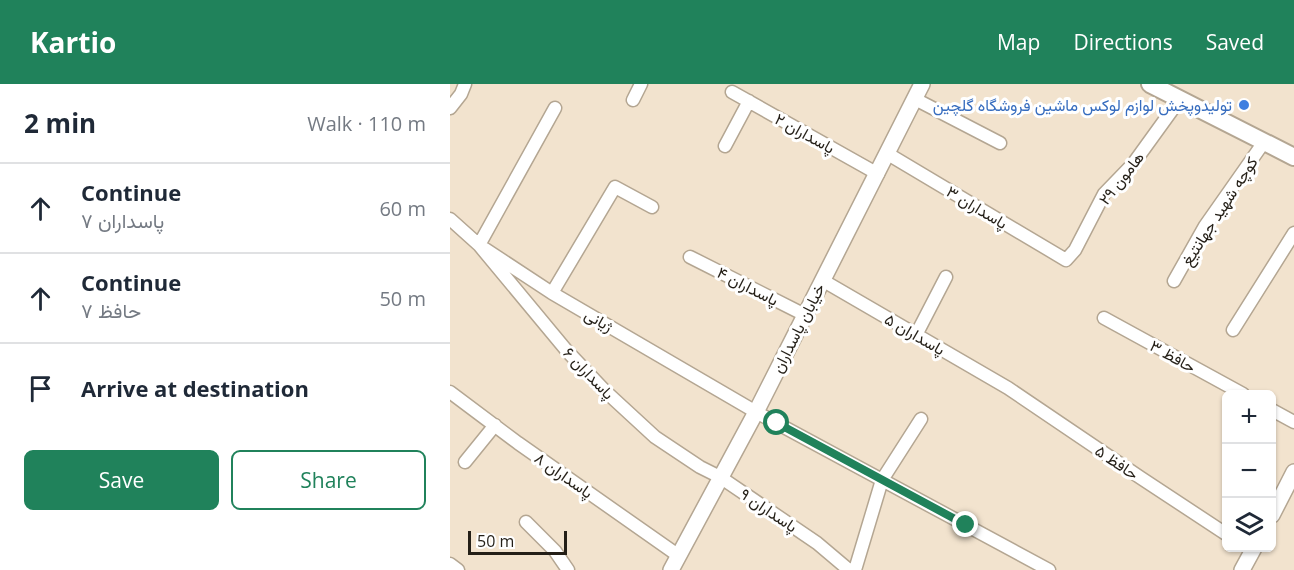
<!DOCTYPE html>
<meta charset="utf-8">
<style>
:root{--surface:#fff;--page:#f2f2f3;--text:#1f2937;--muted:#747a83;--line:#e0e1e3;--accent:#20825b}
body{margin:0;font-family:"Open Sans",Vazirmatn,sans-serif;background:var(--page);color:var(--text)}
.controls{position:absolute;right:18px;bottom:18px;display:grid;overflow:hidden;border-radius:9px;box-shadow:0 2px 4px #0004}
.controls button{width:54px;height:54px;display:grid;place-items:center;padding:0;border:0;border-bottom:2px solid var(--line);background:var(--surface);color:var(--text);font:30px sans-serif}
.scale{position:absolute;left:18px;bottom:15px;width:99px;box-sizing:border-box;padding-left:6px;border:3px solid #241f17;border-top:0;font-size:16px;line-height:21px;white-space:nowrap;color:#241f17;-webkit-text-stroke:4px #fff;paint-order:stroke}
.stop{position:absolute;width:18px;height:18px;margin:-14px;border:4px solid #20825b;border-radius:50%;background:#fff}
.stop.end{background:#20825b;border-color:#fff;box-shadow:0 2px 6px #0008}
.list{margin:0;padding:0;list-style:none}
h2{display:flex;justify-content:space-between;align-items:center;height:78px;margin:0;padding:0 24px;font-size:26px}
h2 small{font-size:20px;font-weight:400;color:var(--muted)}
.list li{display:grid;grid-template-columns:39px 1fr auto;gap:18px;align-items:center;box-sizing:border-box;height:90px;padding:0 24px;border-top:2px solid var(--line)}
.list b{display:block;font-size:22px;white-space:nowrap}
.list p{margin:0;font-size:20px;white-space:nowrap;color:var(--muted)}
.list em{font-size:20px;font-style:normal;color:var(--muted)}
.actions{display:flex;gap:12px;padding:18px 24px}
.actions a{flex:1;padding:14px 0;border:2px solid var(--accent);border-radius:9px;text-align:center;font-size:21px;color:var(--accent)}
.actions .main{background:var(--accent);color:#fff}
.icon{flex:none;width:33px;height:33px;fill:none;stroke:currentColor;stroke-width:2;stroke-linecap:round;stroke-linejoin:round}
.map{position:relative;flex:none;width:844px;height:486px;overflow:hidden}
header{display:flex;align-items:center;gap:36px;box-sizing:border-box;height:84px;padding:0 30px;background:var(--accent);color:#fff}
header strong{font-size:28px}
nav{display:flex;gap:33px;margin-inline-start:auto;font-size:21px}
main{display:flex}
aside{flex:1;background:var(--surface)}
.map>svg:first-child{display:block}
</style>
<header>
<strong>Kartio</strong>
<nav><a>Map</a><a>Directions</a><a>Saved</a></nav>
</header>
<main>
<aside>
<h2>2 min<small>Walk · 110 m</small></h2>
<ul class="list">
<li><svg class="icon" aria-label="ahead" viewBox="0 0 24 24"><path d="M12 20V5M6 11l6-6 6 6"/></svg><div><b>Continue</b><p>پاسداران ۷</p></div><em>60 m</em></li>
<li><svg class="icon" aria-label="ahead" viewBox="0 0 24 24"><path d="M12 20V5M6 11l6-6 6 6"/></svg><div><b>Continue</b><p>حافظ ۷</p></div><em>50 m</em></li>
<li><svg class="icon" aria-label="arrive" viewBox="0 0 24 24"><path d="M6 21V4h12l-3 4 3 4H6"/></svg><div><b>Arrive at destination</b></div></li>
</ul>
<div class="actions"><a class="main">Save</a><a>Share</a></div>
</aside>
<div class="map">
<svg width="844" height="486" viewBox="0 0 844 486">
<rect width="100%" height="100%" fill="#f2e3ce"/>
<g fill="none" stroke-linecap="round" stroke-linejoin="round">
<defs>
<path id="minor" d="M 282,8 L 428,90
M 465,15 L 550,59
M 183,16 L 191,0
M 0,24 L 11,10 L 15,0
M 105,24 L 29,161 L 117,267 L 154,306 L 205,353 L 250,383 L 270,393 L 367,459 L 399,486
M 275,62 L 299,17
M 438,70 L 616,176 L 625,166 L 654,110 L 683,80 L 730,15
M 0,135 L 29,161 L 102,209 L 306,328 L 599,486
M 240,173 L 355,231
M 372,196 L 558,304 L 691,394 L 776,450
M 724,197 L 755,142 L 814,58
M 102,209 L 165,103 L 202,123
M 654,234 L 793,310
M 783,246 L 844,149
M 466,251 L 496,193
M 0,308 L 68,359 L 229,472
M 822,326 L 844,338
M 15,378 L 45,341
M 76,438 L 105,467 L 118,486
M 0,480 L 8,486
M 405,486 L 432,396 L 471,335"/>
<path id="tertiary" d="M 822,431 L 844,388
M 221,486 L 306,328 L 472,0
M 792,486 L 804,464"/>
<path id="secondary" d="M 700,0 L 844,73"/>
</defs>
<!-- minor casing -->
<use href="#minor" stroke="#b4a692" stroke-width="15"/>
<!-- tertiary casing -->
<use href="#tertiary" stroke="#b4a692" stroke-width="18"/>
<!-- secondary casing -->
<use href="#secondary" stroke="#b4a692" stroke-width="20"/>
<!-- minor -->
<use href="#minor" stroke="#fff" stroke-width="12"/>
<!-- tertiary -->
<use href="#tertiary" stroke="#fff" stroke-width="15"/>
<!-- secondary -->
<use href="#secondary" stroke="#fff" stroke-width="16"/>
</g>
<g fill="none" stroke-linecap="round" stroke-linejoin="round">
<!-- route -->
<path stroke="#20825b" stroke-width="8" d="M 327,339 L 516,441"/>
</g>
<!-- markers -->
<circle fill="#3f7fe0" stroke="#fff" stroke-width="2" cx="794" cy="21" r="6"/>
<g text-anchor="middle" stroke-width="6" stroke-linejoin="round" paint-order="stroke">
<!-- shop labels -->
<g font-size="16" fill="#366cbe" stroke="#fff" text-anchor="end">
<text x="782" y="27">تولیدوپخش لوازم لوکس ماشین فروشگاه گلچین</text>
</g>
<!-- street labels -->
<g font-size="16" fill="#241f17" stroke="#fff">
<text transform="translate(355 49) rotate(29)" y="6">پاسداران ۲</text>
<text transform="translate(671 94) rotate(-52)" y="6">هامون ۲۹</text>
<text transform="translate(527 123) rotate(31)" y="6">پاسداران ۳</text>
<text transform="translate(769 127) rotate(-57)" y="6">کوچه شهید جهانتیغ</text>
<text transform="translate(298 202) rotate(27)" y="6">پاسداران ۴</text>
<text transform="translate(149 236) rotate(30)" y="6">ژیانی</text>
<text transform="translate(348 244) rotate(-63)" y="6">خیابان پاسداران</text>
<text transform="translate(465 250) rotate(30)" y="6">پاسداران ۵</text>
<text transform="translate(723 272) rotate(29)" y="6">حافظ ۳</text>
<text transform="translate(139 289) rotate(46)" y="6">پاسداران ۶</text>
<text transform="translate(667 378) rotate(34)" y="6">حافظ ۵</text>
<text transform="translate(114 391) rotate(35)" y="6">پاسداران ۸</text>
<text transform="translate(319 426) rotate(34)" y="6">پاسداران ۹</text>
</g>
</g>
</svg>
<div class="controls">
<button>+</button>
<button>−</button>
<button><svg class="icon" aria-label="layers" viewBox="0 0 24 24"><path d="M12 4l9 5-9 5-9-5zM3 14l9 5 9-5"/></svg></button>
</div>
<div class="scale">50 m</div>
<div class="stop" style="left:327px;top:339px"></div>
<div class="stop end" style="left:516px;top:441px"></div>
</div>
</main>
